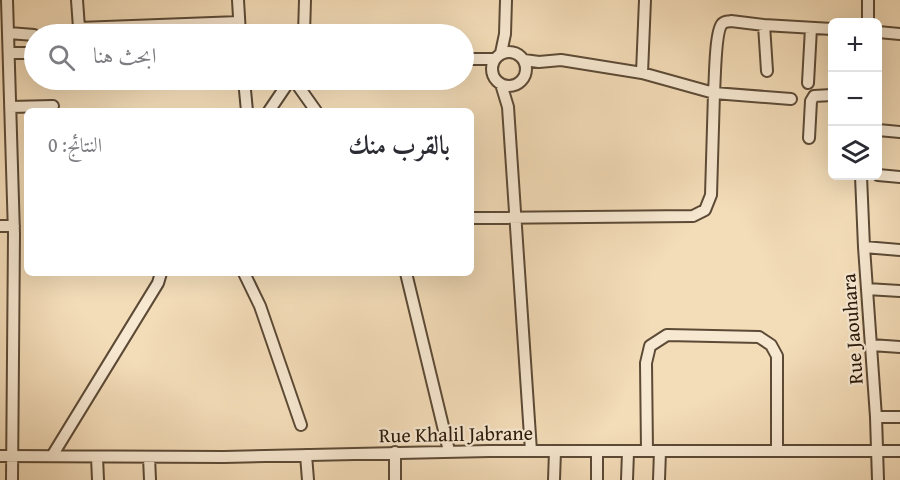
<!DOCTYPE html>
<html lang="ar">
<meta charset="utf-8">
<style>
:root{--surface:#fff;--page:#f7f7f7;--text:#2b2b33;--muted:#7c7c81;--line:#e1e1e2}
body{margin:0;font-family:"Gentium Book Plus",Amiri,serif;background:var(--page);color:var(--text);direction:rtl}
.controls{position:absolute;right:18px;top:18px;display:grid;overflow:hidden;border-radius:9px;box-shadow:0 6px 24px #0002}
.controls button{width:54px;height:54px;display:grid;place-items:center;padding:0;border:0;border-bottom:2px solid var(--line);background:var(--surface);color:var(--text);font:30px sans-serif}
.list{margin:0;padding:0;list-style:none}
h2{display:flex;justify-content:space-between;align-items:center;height:78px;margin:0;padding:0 24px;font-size:26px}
h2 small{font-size:20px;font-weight:400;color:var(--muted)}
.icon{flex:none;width:33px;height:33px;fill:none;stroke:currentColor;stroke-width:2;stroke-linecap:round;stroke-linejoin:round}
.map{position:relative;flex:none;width:900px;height:480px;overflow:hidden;direction:ltr}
.search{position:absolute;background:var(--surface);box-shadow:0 6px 24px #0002;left:24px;top:24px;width:450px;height:66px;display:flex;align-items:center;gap:15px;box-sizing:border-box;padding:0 21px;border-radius:33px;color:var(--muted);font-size:22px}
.panel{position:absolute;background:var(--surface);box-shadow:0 6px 24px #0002;left:24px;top:108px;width:450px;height:168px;border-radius:9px;direction:rtl}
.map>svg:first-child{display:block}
</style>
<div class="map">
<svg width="900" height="480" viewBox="0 0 900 480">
<rect width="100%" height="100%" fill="#f3dcb8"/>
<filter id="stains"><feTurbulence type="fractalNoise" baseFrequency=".00333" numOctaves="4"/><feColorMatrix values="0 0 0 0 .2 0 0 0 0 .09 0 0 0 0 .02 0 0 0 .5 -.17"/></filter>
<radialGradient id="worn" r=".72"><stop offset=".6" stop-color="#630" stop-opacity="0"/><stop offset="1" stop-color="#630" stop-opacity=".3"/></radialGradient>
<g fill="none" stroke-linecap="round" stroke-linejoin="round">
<defs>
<path id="minor" d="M 7,0 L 14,234 L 12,480
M 77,0 L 79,28
M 238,0 L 240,34
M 868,22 L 868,0
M 764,25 L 767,71
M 878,32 L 900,34
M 9,33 L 34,35
M 70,34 L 74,33 L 79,28 L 239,22
M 304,34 L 305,0
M492 69a17 17 0 1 1 34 0a17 17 0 1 1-34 0Z
M 9,53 L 34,53
M 501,53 L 505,34 L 506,0
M 464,59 L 495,59
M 642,73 L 645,0
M 244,80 L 247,111
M 294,80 L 316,111
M 808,83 L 811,28
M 501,84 L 508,107 L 531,451
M 791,99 L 714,93 C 715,80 715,32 722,24 C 725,21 727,22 731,21 L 764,25 L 832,29
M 10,107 L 53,106
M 269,111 L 290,80
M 878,130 L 900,132
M 809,138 L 811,101 L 814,96 L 832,95
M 878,175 L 900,177
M 861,176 L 864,247 L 876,417 L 878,480
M 471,218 L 693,216 L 705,210 L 711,195 L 714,93 L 642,73 L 561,60 L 539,62 L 524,60
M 0,226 L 14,226
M 864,247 L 900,250
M 244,273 L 260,306 L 301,425
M 406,273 L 449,451
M 867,289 L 900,291
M 871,345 L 900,347
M 876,417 L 900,417
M 647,451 L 646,363 L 650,346 L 667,335 L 759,337 L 771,345 L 777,356 L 777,451
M 395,452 L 395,480
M 306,455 L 308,480
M 0,456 L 224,457 L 489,451 L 900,451
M 52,456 L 158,283 L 161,273
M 97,457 L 98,480
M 149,457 L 150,480
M 554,480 L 555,451
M 597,480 L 597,452
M 627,480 L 628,452
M 659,480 L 660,451"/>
</defs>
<!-- minor casing -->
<use href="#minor" stroke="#5c4a36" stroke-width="14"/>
<!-- minor -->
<use href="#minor" stroke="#f7e8d1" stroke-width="10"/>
</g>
<g text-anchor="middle" stroke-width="4.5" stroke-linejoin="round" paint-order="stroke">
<!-- street labels -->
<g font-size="20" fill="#2a190a" stroke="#f7e8d1">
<text transform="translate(852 329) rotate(-94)" y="7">Rue Jaouhara</text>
<text transform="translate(456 434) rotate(-1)" y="7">Rue Khalil Jabrane</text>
</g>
</g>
<rect width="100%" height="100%" filter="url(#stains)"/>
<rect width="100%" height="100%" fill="url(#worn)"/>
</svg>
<div class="controls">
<button>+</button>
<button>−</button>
<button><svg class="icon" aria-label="layers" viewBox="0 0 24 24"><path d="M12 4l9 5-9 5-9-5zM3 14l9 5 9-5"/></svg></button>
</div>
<div class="search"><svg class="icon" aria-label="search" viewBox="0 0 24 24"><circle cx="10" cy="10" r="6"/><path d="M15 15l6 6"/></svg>ابحث هنا</div>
<section class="panel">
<h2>بالقرب منك<small>النتائج: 0</small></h2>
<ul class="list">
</ul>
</section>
</div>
